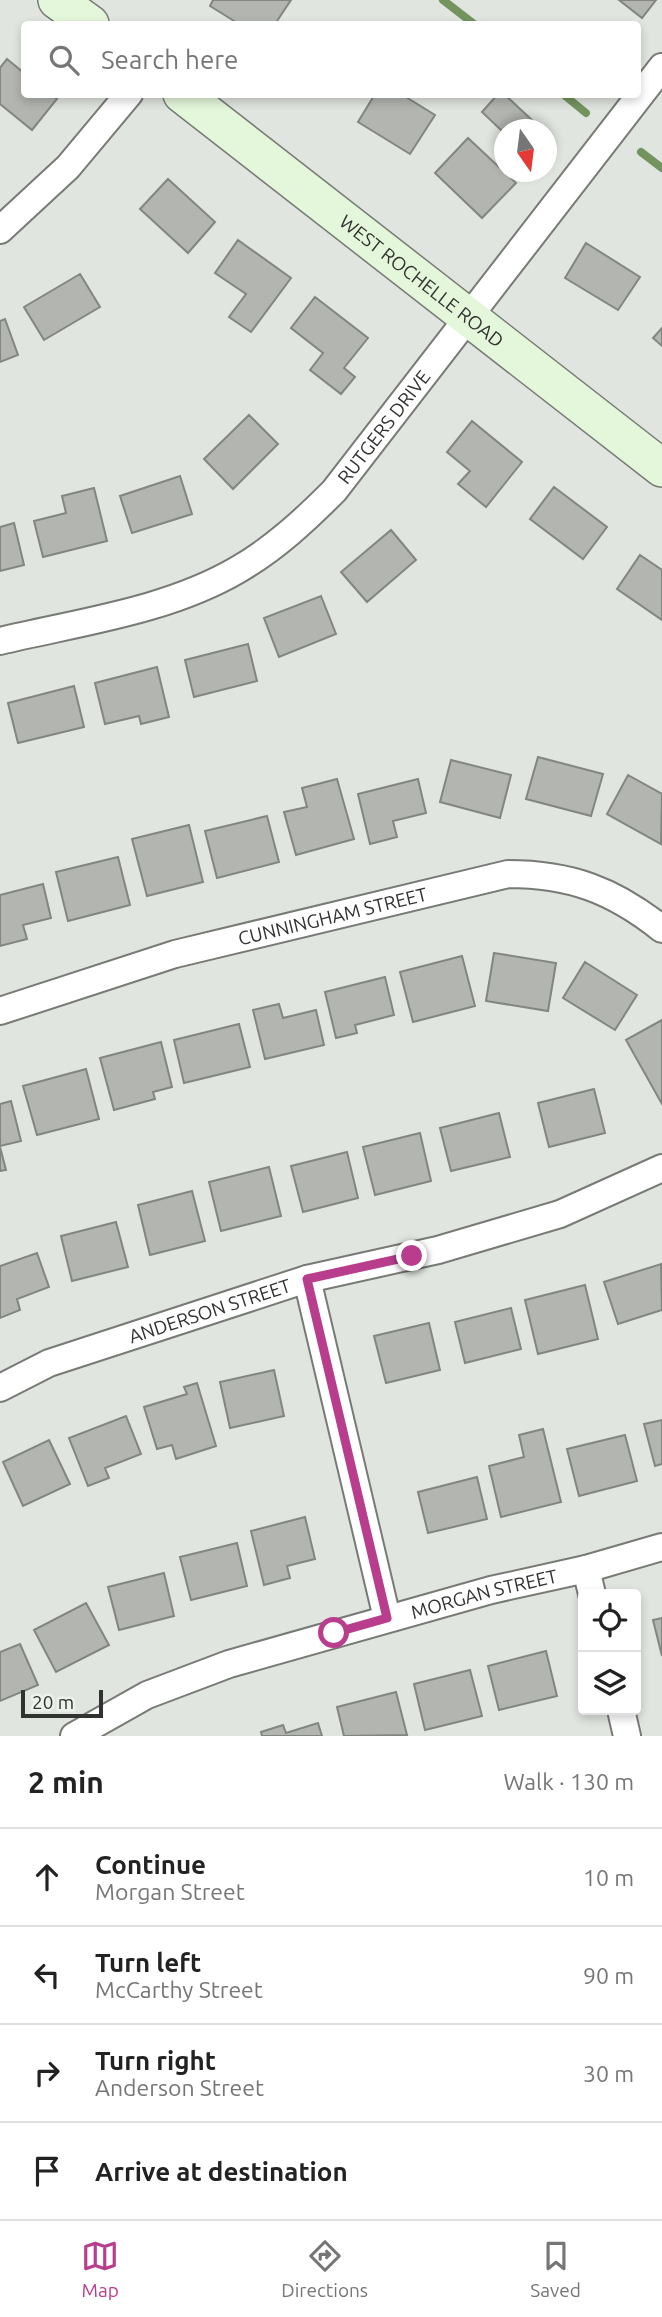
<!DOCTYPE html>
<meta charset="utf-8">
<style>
:root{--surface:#fff;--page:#f6f6f6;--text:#222;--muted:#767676;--line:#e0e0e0;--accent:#b93d8d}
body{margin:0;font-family:Ubuntu,sans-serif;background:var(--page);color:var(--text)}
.controls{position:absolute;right:21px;bottom:21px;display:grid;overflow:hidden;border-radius:7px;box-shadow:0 4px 10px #0003}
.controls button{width:63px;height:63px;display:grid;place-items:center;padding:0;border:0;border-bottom:2px solid var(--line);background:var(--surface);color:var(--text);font:35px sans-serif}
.compass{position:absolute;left:494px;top:119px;width:63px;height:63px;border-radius:50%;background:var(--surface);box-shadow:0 4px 10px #0003;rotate:166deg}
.scale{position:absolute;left:21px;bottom:18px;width:82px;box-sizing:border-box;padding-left:7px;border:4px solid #313330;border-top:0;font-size:19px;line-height:24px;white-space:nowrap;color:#313330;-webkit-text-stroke:5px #eef2ec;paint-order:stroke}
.stop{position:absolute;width:21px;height:21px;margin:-16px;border:5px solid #b93d8d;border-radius:50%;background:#fff}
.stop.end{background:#b93d8d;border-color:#fff;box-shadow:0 2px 7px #0008}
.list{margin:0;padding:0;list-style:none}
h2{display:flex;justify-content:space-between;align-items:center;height:91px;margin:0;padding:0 28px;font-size:30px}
h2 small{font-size:23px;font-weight:400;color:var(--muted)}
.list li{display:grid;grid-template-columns:46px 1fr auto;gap:21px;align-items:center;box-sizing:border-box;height:98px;padding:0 28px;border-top:2px solid var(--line)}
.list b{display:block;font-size:26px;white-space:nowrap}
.list p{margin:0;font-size:23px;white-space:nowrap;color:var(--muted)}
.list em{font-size:23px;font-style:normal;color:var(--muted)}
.icon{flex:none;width:38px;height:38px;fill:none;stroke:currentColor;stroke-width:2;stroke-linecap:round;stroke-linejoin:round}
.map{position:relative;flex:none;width:662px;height:1736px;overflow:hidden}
.search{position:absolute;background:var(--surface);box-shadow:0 4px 10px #0003;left:21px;right:21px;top:21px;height:77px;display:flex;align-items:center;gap:18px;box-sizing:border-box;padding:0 24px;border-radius:7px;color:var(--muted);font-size:26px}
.sheet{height:483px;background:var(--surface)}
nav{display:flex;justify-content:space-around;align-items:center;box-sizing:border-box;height:98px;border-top:2px solid var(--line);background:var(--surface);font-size:19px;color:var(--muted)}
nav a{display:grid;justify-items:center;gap:4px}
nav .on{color:var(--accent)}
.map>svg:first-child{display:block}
</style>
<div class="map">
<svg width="662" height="1736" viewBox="0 0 662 1736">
<rect width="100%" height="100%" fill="#e1e5df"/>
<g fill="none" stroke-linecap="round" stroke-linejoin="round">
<!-- stream -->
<path stroke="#73945f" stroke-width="8" d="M 443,0 L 474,24
M 563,94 L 586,113
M 641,152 L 662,168"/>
</g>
<!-- building -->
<path fill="#b2b5b0" stroke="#828680" stroke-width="2" d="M 213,0 L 291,0 L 275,24 L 239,24 L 210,6 Z
M 619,0 L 656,0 L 642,18 Z
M 7,59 L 24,73 L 24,94 L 51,94 L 57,99 L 32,130 L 0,104 L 0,68 Z
M 375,94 L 401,94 L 435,115 L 410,154 L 358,122 Z
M 498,94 L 504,94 L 533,121 L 525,130 L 504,130 L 504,133 L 482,112 Z
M 468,138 L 516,183 L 482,218 L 435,173 Z
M 168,179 L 215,222 L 188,253 L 140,209 Z
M 238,240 L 291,278 L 251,332 L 229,317 L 246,294 L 215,273 Z
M 586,243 L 640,277 L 618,310 L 565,278 Z
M 80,274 L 100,307 L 44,340 L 24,307 Z
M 315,297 L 368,338 L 344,368 L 355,377 L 341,394 L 310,370 L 323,353 L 291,328 Z
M 5,319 L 18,355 L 0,362 L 0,321 Z
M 662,328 L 662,346 L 653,338 Z
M 249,415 L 278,444 L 233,489 L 204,459 Z
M 472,421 L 522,462 L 486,507 L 458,484 L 470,471 L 447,452 Z
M 180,476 L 192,514 L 132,533 L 120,496 Z
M 554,487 L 607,527 L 583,559 L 530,519 Z
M 94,488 L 107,541 L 43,557 L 34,521 L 66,513 L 62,496 Z
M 14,523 L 24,565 L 0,571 L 0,527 Z
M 391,530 L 416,560 L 367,602 L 341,572 Z
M 640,555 L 662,570 L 662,620 L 617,589 Z
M 321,596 L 336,634 L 279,657 L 264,618 Z
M 248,644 L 257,681 L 194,697 L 185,660 Z
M 157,667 L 169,717 L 141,724 L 139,716 L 105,724 L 95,683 Z
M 74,686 L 84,727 L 18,743 L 8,703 Z
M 538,757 L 603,774 L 591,816 L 526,799 Z
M 451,760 L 511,775 L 500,818 L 440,802 Z
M 628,775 L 662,794 L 661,844 L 607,814 Z
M 337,779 L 354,839 L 296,855 L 284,812 L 307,807 L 302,788 Z
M 418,779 L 426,813 L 393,821 L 397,837 L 370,844 L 358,794 Z
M 267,816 L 279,862 L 217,878 L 205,831 Z
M 189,825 L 203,882 L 147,896 L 132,839 Z
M 118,857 L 130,905 L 68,921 L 56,872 Z
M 43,884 L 51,918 L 23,925 L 27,939 L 0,946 L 0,895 Z
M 494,953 L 556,963 L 548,1011 L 486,1001 Z
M 462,956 L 475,1006 L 413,1022 L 400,972 Z
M 585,962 L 637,995 L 615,1030 L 563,998 Z
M 385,977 L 394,1015 L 355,1025 L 357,1033 L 336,1038 L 325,992 Z
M 279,1004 L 283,1018 L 316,1010 L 324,1045 L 265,1059 L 253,1010 Z
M 662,1020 L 662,1104 L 626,1040 Z
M 239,1024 L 250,1067 L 184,1083 L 174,1040 Z
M 161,1042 L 172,1087 L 153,1092 L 155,1099 L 114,1110 L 100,1058 Z
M 86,1069 L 99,1119 L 37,1135 L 23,1086 Z
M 594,1089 L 605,1133 L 549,1147 L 538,1103 Z
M 11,1101 L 21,1141 L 0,1146 L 0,1104 Z
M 499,1113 L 510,1157 L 451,1171 L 440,1128 Z
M 420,1133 L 431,1181 L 375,1195 L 363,1147 Z
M 0,1147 L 6,1170 L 0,1171 Z
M 347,1152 L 358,1198 L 303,1212 L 291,1166 Z
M 269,1167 L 281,1216 L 221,1231 L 209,1182 Z
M 192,1191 L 205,1241 L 150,1255 L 138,1205 Z
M 116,1222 L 128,1267 L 72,1281 L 61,1236 Z
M 37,1253 L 49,1287 L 17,1299 L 20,1310 L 0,1318 L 0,1266 Z
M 661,1264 L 662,1310 L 618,1324 L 604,1282 Z
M 585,1285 L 598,1339 L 538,1354 L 525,1300 Z
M 511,1308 L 521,1349 L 465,1363 L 455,1322 Z
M 429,1323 L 440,1370 L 386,1383 L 374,1336 Z
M 274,1370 L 284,1416 L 230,1428 L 220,1382 Z
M 197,1383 L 216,1446 L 176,1459 L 172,1445 L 157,1449 L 144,1407 L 187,1394 L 184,1387 Z
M 126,1416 L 141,1454 L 105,1468 L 109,1478 L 88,1486 L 69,1438 Z
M 662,1420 L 662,1464 L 655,1466 L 644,1424 Z
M 543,1429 L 561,1502 L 501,1517 L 489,1466 L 524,1457 L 519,1435 Z
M 625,1435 L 637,1481 L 579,1496 L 567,1449 Z
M 49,1440 L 70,1484 L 23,1506 L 3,1462 Z
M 477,1477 L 487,1519 L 428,1533 L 418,1492 Z
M 305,1517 L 315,1559 L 287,1566 L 290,1578 L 264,1585 L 251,1531 Z
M 237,1543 L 247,1586 L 191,1600 L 180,1557 Z
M 164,1573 L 174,1616 L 119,1630 L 108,1587 Z
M 86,1603 L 109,1645 L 56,1672 L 34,1630 Z
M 662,1618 L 662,1656 L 653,1620 Z
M 20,1644 L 38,1685 L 0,1701 L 0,1652 Z
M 546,1651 L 557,1696 L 499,1710 L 488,1666 Z
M 470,1670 L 482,1716 L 425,1730 L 414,1684 Z
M 396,1692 L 407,1735 L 344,1736 L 337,1707 Z
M 318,1723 L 322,1736 L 262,1736 L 261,1732 L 283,1725 L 286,1733 Z"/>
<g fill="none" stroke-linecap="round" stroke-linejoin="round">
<defs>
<g id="street">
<path d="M 0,230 L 68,167 L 129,94"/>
<path id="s1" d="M 0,641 C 79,622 168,611 239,569 C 275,548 305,520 334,491 L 662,67"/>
<path id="s2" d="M 0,1011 L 175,954 L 508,874 C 570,874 613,890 662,929"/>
<path d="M 307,1279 L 387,1618"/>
<path id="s3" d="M 0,1388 L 49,1363 L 307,1279 L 438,1250 L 560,1214 L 662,1168"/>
<path d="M 586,1569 L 592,1594"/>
<path d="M 621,1710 L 627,1736"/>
<path id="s4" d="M 74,1736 L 147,1695 L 229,1664 L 491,1590 L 586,1569 L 662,1547"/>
</g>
<g id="secondary">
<path d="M 57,0 L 90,24"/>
<path id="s5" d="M 182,94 L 662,468"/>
</g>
</defs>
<!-- street casing -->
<use href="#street" stroke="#777a75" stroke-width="30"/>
<!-- secondary casing -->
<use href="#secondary" stroke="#777a75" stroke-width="40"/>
<!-- street -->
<use href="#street" stroke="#fff" stroke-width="26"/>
<!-- secondary -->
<use href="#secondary" stroke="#e5f7da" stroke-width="37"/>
</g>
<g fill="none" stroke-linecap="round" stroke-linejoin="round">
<!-- route -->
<path stroke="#b93d8d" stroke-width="9" d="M 334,1633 L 387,1618 L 307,1279 L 412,1256"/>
</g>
<g text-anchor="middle" stroke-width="6" stroke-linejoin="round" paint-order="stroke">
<!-- street labels -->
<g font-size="19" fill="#313330" stroke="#eef2ec">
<text dy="7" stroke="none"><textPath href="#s5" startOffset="304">WEST ROCHELLE ROAD</textPath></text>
<text dy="7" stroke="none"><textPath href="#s1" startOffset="455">RUTGERS DRIVE</textPath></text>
<text dy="7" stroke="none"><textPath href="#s2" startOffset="346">CUNNINGHAM STREET</textPath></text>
<text dy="7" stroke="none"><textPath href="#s3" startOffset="224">ANDERSON STREET</textPath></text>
<text dy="7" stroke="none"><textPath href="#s4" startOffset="436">MORGAN STREET</textPath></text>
</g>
</g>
</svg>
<div class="controls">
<button><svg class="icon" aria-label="locate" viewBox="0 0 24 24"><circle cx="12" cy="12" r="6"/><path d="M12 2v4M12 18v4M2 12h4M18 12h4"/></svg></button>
<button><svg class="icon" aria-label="layers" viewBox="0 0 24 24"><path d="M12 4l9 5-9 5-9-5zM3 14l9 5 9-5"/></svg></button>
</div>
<svg class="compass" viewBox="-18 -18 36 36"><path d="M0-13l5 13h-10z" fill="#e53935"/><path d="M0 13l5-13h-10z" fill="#767676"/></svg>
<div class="scale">20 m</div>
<div class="stop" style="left:334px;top:1633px"></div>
<div class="stop end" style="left:412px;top:1256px"></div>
<div class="search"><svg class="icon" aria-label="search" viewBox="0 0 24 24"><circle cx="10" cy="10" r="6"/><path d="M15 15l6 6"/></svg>Search here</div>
</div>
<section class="sheet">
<h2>2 min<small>Walk · 130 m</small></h2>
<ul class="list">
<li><svg class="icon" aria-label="ahead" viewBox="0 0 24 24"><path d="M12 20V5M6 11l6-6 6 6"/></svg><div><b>Continue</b><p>Morgan Street</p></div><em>10 m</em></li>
<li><svg class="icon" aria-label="left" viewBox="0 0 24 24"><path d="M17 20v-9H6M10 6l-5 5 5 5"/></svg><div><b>Turn left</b><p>McCarthy Street</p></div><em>90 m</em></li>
<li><svg class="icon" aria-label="right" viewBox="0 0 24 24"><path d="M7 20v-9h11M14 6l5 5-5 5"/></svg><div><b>Turn right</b><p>Anderson Street</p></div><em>30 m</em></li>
<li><svg class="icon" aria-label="arrive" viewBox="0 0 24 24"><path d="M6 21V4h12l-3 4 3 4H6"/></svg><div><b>Arrive at destination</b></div></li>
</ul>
</section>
<nav>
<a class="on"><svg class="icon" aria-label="map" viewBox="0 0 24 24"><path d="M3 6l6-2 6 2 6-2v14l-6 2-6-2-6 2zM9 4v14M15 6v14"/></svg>Map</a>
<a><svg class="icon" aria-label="directions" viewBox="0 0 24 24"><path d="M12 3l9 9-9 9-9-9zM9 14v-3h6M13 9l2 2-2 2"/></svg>Directions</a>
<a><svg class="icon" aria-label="saved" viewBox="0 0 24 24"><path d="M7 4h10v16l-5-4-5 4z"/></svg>Saved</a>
</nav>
